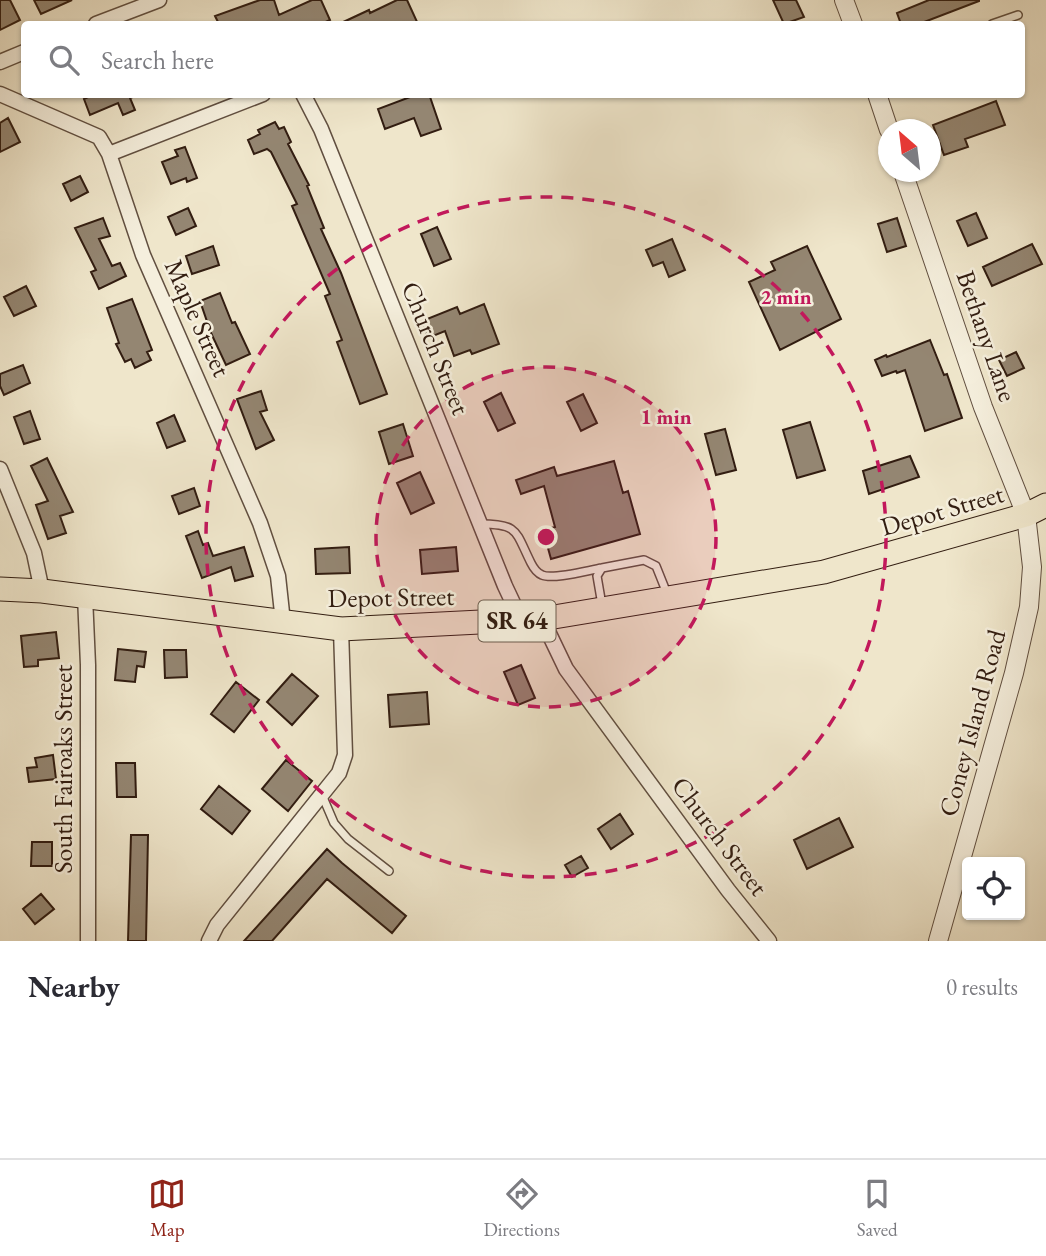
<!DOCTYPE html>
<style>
:root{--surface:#fff;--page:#f2f2f3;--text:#2b2b33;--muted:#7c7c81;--line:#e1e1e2;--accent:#8f2418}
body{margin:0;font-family:"EB Garamond",serif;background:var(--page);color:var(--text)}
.controls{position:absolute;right:21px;bottom:21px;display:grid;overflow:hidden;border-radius:7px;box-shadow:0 2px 5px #0004}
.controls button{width:63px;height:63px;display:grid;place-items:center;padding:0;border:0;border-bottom:2px solid var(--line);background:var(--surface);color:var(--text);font:35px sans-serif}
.compass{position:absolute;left:878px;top:119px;width:63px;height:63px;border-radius:50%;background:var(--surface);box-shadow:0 2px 5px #0004;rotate:332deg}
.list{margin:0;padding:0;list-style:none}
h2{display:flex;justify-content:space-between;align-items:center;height:91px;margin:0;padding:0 28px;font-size:30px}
h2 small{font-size:23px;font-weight:400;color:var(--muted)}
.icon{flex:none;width:38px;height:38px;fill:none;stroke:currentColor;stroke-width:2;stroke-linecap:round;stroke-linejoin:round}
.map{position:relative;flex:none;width:1046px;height:941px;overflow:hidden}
.search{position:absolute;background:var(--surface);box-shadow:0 2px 5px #0004;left:21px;right:21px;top:21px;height:77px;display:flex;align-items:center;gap:18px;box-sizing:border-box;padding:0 24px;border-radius:7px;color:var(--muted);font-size:26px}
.sheet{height:217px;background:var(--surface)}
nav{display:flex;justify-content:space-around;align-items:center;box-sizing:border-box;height:98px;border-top:2px solid var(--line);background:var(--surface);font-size:19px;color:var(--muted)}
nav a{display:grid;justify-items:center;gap:4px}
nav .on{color:var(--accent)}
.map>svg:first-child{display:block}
</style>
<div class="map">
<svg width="1046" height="941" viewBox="0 0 1046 941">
<rect width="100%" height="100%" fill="#efe6cb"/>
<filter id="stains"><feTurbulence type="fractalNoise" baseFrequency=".00286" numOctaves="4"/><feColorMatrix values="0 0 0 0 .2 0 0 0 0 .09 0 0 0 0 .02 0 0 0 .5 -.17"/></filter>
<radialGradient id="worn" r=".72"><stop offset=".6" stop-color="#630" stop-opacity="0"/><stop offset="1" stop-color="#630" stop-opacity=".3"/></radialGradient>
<!-- building -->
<path fill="#948672" stroke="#321d11" stroke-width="2" d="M 0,0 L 10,0 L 20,20 L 0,30 Z
M 34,0 L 72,0 L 41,14 Z
M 260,0 L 274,0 L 279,15 L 312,0 L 321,0 L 330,20 L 321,24 L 219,24 L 215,16 Z
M 397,0 L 407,0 L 418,24 L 339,24 L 369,10 L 370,13 Z
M 773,0 L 796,0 L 804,17 L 784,24 Z
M 929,0 L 979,0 L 979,1 L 919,24 L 901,24 L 897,13 Z
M 94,94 L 138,94 L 138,95 L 130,98 L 135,110 L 123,115 L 118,103 L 90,115 L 84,99 Z
M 418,94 L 429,94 L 441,129 L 421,136 L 414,118 L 385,129 L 378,109 Z
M 996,101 L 1005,125 L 965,139 L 968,147 L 944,155 L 933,125 Z
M 8,118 L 20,142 L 0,152 L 0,123 Z
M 275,122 L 279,129 L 284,127 L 291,142 L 288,144 L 309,185 L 307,186 L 324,228 L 321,229 L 341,273 L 387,394 L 360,404 L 337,342 L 342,340 L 325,296 L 330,294 L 292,206 L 297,204 L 271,152 L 267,149 L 254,154 L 248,140 L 260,134 L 258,130 Z
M 185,147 L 197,178 L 187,182 L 186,178 L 171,184 L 162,162 L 178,156 L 175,150 Z
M 80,176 L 88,192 L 71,201 L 63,184 Z
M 188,208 L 196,226 L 176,235 L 168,217 Z
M 976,213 L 987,238 L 968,246 L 957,221 Z
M 103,218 L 110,236 L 99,239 L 112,266 L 120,263 L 126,276 L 99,289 L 91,272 L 96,270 L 75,228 Z
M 897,218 L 906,246 L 887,252 L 878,224 Z
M 437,227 L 451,259 L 434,266 L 421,234 Z
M 672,239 L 685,270 L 669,277 L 663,262 L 653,266 L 646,250 Z
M 1032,244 L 1042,264 L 992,286 L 983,267 Z
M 213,246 L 219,265 L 192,274 L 186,256 Z
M 807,246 L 841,319 L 780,350 L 749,282 L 775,270 L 771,262 Z
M 26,286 L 36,306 L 14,316 L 4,297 Z
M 220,293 L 232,323 L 235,322 L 250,354 L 226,365 L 211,333 L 200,301 Z
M 132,299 L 152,350 L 147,352 L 151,360 L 135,368 L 131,359 L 125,362 L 116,344 L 119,343 L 107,308 Z
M 484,304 L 499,344 L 472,354 L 470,350 L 454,356 L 445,331 L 428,338 L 422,321 L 457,307 L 460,314 Z
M 930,340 L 944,375 L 947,374 L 962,418 L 925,431 L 905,370 L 897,373 L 896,371 L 882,376 L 875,360 L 886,355 L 887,357 Z
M 1016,352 L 1024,368 L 1007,376 L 999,360 Z
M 23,365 L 30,383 L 4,395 L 0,386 L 0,374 Z
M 261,391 L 267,410 L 260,412 L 274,440 L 256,449 L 237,399 Z
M 501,393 L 515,423 L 498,431 L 484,402 Z
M 583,394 L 597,423 L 581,431 L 567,402 Z
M 30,411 L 40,439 L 24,444 L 14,417 Z
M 174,415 L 185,441 L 167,448 L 157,423 Z
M 810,422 L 825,470 L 797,478 L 783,430 Z
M 403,424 L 413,456 L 389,464 L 379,432 Z
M 725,429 L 736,470 L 716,475 L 705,434 Z
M 910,456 L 919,477 L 869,494 L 863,471 Z
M 47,458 L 73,512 L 60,516 L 66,533 L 48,539 L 36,505 L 48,501 L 31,466 Z
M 614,461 L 623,493 L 628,491 L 640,534 L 551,559 L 543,530 L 555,527 L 544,486 L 521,494 L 516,480 L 554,467 L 557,476 Z
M 420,472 L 434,503 L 411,514 L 397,483 Z
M 194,488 L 200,506 L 179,514 L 172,496 Z
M 198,531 L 203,545 L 208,543 L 213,556 L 244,547 L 253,576 L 235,581 L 231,567 L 202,578 L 186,536 Z
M 349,547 L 350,573 L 316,574 L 315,549 Z
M 456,547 L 458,571 L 422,574 L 420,550 Z
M 56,632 L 59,658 L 38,660 L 38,666 L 24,667 L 21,636 Z
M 118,649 L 146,652 L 144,667 L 137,666 L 135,682 L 115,680 Z
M 164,650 L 186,650 L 187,677 L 165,678 Z
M 521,665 L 535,698 L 518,705 L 504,672 Z
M 292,674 L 318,696 L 292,725 L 267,702 Z
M 236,682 L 259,700 L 234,732 L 211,714 Z
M 427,692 L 429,724 L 390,727 L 388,695 Z
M 53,755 L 56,779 L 29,782 L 27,768 L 37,767 L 35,758 Z
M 286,760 L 312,781 L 288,811 L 262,789 Z
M 116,763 L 135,763 L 136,797 L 117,797 Z
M 219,786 L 250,811 L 232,834 L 201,809 Z
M 620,814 L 633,834 L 611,849 L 598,829 Z
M 839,818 L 853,847 L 807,869 L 794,840 Z
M 131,835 L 148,835 L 146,941 L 128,941 Z
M 32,842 L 52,842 L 52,866 L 31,866 Z
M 327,849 L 342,863 L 406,916 L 392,933 L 327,879 L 272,941 L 244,941 Z
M 581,856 L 588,868 L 572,877 L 565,865 Z
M 41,894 L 54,909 L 35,924 L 23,909 Z"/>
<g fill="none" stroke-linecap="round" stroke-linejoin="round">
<defs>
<path id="service" d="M 992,24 L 1018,15
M 481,524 C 519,524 515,531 531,563 C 533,567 537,573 542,575 C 553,580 589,570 602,568
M 602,605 L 597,576 L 602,568 L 644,560 L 656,566 L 668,596
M 322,795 L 334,823 L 348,839 L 389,871"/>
<path id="minor" d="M 96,24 L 159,0
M 0,62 L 24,52
M 0,94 L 99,137 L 109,154 L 143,255 L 260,523 L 278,576 L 283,622
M 303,94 L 321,129 L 505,586 L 521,620
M 109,154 L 263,94
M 0,469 L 34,553 L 42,591
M 85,596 L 88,665 L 88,941
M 542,619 L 566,669 L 728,890 L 769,941
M 209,941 L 217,925 L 339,773 L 345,755 L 341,629"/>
<path id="tertiary" d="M 844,0 L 853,24
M 877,94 L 889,130
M 903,172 L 983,407 L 1026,515 L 1032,567 L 1029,607 L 1014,673 L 938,941"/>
<path id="primary" d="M 0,589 L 42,591 L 341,629 L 542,619 L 824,572 L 1026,515 L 1046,505"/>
</defs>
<!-- service casing -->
<use href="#service" stroke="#614f40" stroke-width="10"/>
<!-- minor casing -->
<use href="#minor" stroke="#614f40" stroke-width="17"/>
<!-- tertiary casing -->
<use href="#tertiary" stroke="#614f40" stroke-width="20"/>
<!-- primary casing -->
<use href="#primary" stroke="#321d11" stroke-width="25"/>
<!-- service -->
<use href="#service" stroke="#f5efdd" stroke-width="7"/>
<!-- minor -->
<use href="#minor" stroke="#f5efdd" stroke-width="14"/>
<!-- tertiary -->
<use href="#tertiary" stroke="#f5efdd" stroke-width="18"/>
<!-- primary -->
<use href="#primary" stroke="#efe6cb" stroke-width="23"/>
</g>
<!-- distance rings -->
<circle cx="546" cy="537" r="170" fill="#c2185b" fill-opacity=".12"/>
<g fill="none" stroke="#c2185b" stroke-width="3.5" stroke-dasharray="12 9">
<circle cx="546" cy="537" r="170"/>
<circle cx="546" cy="537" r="340"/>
</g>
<g text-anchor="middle" stroke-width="5" stroke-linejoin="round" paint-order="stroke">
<!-- shield labels -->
<rect fill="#f5efdd" stroke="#6c5c4e" stroke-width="2" x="478.5" y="600.5" width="77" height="41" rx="5"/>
<g font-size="24" font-weight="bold" fill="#321d11">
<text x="517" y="629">SR 64</text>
</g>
<!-- street labels -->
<g font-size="26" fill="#321d11" stroke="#f5efdd">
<text transform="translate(198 318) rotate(66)" y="9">Maple Street</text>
<text transform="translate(987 336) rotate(71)" y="9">Bethany Lane</text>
<text transform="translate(436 348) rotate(68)" y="9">Church Street</text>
<text transform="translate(942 510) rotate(-16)" y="9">Depot Street</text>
<text transform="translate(391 597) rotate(-1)" y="9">Depot Street</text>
<text transform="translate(972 723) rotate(-75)" y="9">Coney Island Road</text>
<text transform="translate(63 769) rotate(-90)" y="9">South Fairoaks Street</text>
<text transform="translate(720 836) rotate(53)" y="9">Church Street</text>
</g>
</g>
<circle cx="546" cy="537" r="10" fill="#c2185b" stroke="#f5efdd" stroke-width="3.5"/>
<g font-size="21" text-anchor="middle" font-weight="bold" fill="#c2185b" stroke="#f5efdd" stroke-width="5" stroke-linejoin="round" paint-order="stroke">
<text x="786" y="304">2 min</text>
<text x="666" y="424">1 min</text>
</g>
<rect width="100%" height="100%" filter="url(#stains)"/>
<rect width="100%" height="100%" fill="url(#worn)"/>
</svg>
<div class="controls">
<button><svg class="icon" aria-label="locate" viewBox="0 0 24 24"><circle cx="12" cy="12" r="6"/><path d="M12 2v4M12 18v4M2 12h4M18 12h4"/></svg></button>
</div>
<svg class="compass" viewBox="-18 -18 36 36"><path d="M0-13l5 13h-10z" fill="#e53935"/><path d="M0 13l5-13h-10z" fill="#7c7c81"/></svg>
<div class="search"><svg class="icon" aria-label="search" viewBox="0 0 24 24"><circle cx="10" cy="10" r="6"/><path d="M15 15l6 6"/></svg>Search here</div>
</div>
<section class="sheet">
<h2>Nearby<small>0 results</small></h2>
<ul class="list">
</ul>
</section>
<nav>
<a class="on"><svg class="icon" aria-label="map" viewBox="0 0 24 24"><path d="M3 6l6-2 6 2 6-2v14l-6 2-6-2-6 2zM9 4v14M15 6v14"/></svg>Map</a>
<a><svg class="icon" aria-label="directions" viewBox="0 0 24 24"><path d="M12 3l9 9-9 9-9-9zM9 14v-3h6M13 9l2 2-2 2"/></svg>Directions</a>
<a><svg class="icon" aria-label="saved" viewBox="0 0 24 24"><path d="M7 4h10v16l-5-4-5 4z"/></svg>Saved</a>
</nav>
